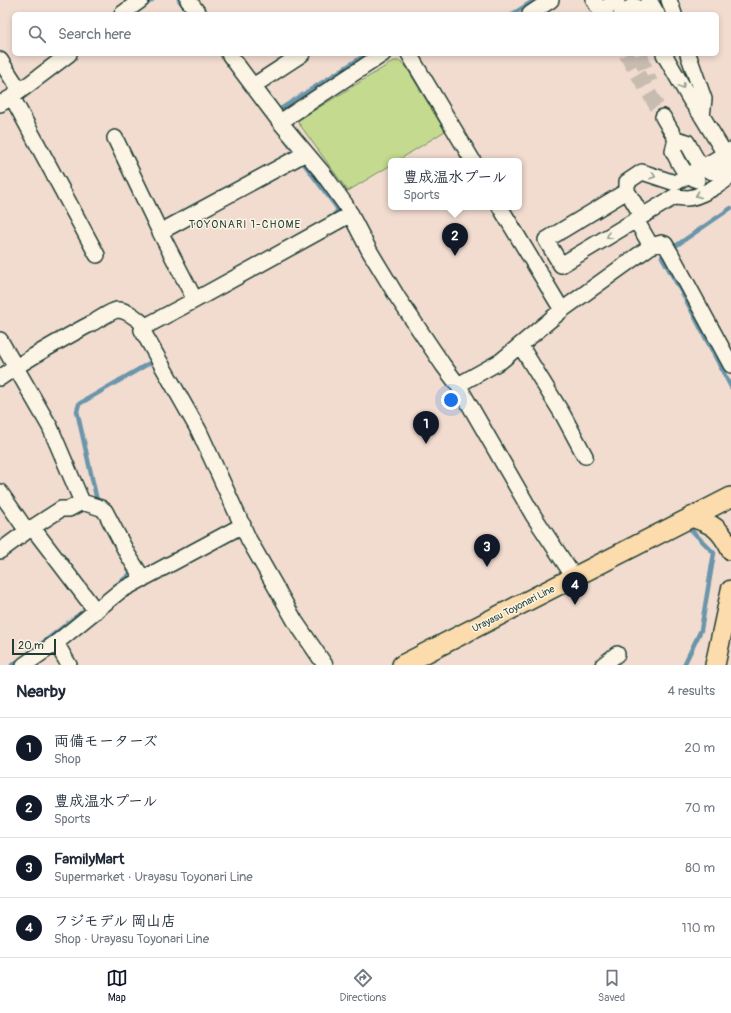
<!DOCTYPE html>
<meta charset="utf-8">
<style>
:root{--surface:#fff;--page:#f6f6f7;--text:#1f2937;--muted:#747a83;--line:#e0e1e3;--accent:#111827}
body{margin:0;font-family:Pangolin,"Klee One",sans-serif;background:var(--page);color:var(--text)}
.scale{position:absolute;left:12px;bottom:10px;width:44px;box-sizing:border-box;padding-left:4px;border:2px solid #1f3d34;border-top:0;font-size:11px;line-height:14px;white-space:nowrap;color:#1f3d34;-webkit-text-stroke:3px #fcf5e5;paint-order:stroke}
.you{position:absolute;left:451px;top:400px;width:14px;height:14px;margin:-10px;border:3px solid #fff;border-radius:50%;background:#1a73e8;box-shadow:0 0 0 6px #1a73e833}
.badge{display:grid;place-items:center;width:26px;height:26px;border-radius:50%;background:var(--accent);color:#fff;font-size:13px;font-weight:700}
.pin{position:absolute;translate:-50% -33px;filter:drop-shadow(0 1px 2px #0008)}
.pin::after{content:'';position:absolute;top:21px;width:14px;height:12px;background:inherit;clip-path:polygon(0 0,100% 0,50% 100%)}
.popup{position:absolute;left:388px;top:158px;width:134px;height:52px;box-sizing:border-box;display:grid;place-content:center;border-radius:6px;background:var(--surface);filter:drop-shadow(0 1px 3px #0005);font-size:13px;white-space:nowrap;color:var(--muted)}
.popup b{font-size:15px;color:var(--text)}
.popup::after{content:'';position:absolute;left:50%;top:100%;margin-left:-8px;border:8px solid transparent;border-top-color:var(--surface)}
.list{margin:0;padding:0;list-style:none}
h2{display:flex;justify-content:space-between;align-items:center;height:52px;margin:0;padding:0 16px;font-size:17px}
h2 small{font-size:13px;font-weight:400;color:var(--muted)}
.list li{display:grid;grid-template-columns:26px 1fr auto;gap:12px;align-items:center;box-sizing:border-box;height:60px;padding:0 16px;border-top:1px solid var(--line)}
.list b{display:block;font-size:15px;white-space:nowrap}
.list p{margin:0;font-size:13px;white-space:nowrap;color:var(--muted)}
.list em{font-size:13px;font-style:normal;color:var(--muted)}
.icon{flex:none;width:22px;height:22px;fill:none;stroke:currentColor;stroke-width:2;stroke-linecap:round;stroke-linejoin:round}
.map{position:relative;flex:none;width:731px;height:665px;overflow:hidden}
.search{position:absolute;background:var(--surface);box-shadow:0 2px 6px #0003;left:12px;right:12px;top:12px;height:44px;display:flex;align-items:center;gap:10px;box-sizing:border-box;padding:0 14px;border-radius:6px;color:var(--muted);font-size:15px}
.sheet{height:292px;background:var(--surface)}
nav{display:flex;justify-content:space-around;align-items:center;box-sizing:border-box;height:56px;border-top:1px solid var(--line);background:var(--surface);font-size:11px;color:var(--muted)}
nav a{display:grid;justify-items:center;gap:2px}
nav .on{color:var(--accent)}
.map>svg:first-child{display:block}
</style>
<div class="map">
<svg width="731" height="665" viewBox="0 0 731 665">
<rect width="100%" height="100%" fill="#f2dcd0"/>
<filter id="ink" filterUnits="userSpaceOnUse"><feTurbulence type="fractalNoise" baseFrequency=".025" numOctaves="2"/><feDisplacementMap in="SourceGraphic" scale="8" xChannelSelector="R" yChannelSelector="G"/><feConvolveMatrix kernelMatrix="1 2 1 2 8 2 1 2 1" color-interpolation-filters="sRGB"/></filter>
<g filter="url(#ink)">
<!-- green -->
<path fill="#c3da8f" stroke="#718c62" d="M 394,61 L 400,61 L 405,65 L 445,131 L 397,161 L 391,161 L 391,165 L 348,191 L 297,121 Z"/>
<g fill="none" stroke-linecap="round" stroke-linejoin="round">
<!-- stream -->
<path stroke="#6a95aa" stroke-width="4.5" d="M 179,0 L 185,8
M 144,6 L 152,0
M 513,14 L 535,0
M 276,112 L 367,54
M 287,141 L 337,208 L 337,212 L 330,218
M 731,208 L 674,247 L 662,257 L 686,300 L 731,387
M 98,505 L 77,411 L 79,404 L 153,361
M 115,586 L 128,576 L 132,571 L 130,568
M 36,648 L 90,606
M 12,665 L 22,659
M 684,665 L 701,630 L 714,553 L 690,529"/>
<!-- minor-tunnel -->
<path stroke="#c8bcb1" stroke-width="15" stroke-dasharray="15 8" stroke-linecap="butt" d="M 626,54 L 663,117
M 640,54 L 650,82"/>
<defs>
<path id="minor" d="M 188,0 L 199,14
M 594,0 L 602,14
M 649,0 L 657,14
M 669,0 L 674,14
M 122,14 L 141,0
M 530,14 L 551,0
M 605,14 C 606,6 610,4 617,0
M 621,14 L 622,12 L 634,6 L 637,7 L 641,14
M 229,54 L 280,122 L 322,172 L 345,204 L 369,250 L 398,298 L 443,365 L 458,385 L 533,515 L 574,577
M 409,54 L 473,161
M 664,54 L 691,101 L 702,116
M 688,54 L 704,99 L 702,116 L 725,154 L 731,150
M 0,60 L 20,91
M 253,86 L 302,54
M 12,97 L 97,255
M 0,104 L 12,97 L 69,54
M 663,117 L 676,139 L 687,142 C 693,153 700,171 715,172 C 720,172 726,171 731,171
M 280,122 L 383,54
M 115,138 L 160,232 L 195,300
M 676,139 L 673,151 C 680,164 682,173 697,180
M 627,191 L 546,240 L 561,265 L 674,197 C 678,197 683,198 687,198 C 698,198 724,183 731,175
M 500,207 L 562,310
M 642,216 L 627,191 L 627,182 L 642,172 L 675,183 L 725,154 L 731,164
M 636,220 L 651,246
M 160,232 L 306,153
M 146,326 L 142,330 L 199,431 L 249,540 L 295,621 L 325,665
M 0,340 L 50,427 L 82,502 L 101,508 L 105,511 L 128,555 L 143,579
M 520,345 L 563,415 L 585,456
M 0,378 C 29,357 61,340 92,323 C 98,320 111,311 117,310 C 127,309 138,320 146,326 L 195,300 L 351,214
M 458,385 L 501,361 L 562,310 L 651,246 L 662,243 L 665,244 L 671,254 L 731,365
M 0,492 L 27,531
M 32,527 L 96,611
M 0,551 L 27,531 L 61,509 L 69,509 L 82,502
M 56,643 L 69,665
M 24,665 L 56,643 L 120,591 L 243,525
M 603,665 L 617,654"/>
<path id="major" d="M 691,517 C 713,524 720,528 731,550
M 402,665 L 731,497
M 715,665 L 731,590"/>
</defs>
<!-- minor casing -->
<use href="#minor" stroke="#1f3d34" stroke-width="18"/>
<!-- major casing -->
<use href="#major" stroke="#1f3d34" stroke-width="22"/>
<!-- minor -->
<use href="#minor" stroke="#fcf5e5" stroke-width="15"/>
<!-- major -->
<use href="#major" stroke="#fcdcac" stroke-width="19"/>
</g>
<!-- one-way arrows -->
<defs><path id="oneway-chevron" d="M-2-3.5L2.5 0L-2 3.5" fill="none" stroke-width="1.6" stroke-linecap="round" stroke-linejoin="round"/></defs>
<g stroke="#8e998c">
<use href="#oneway-chevron" transform="translate(682 86) rotate(60)"/>
<use href="#oneway-chevron" transform="translate(653 176) rotate(19)"/>
<use href="#oneway-chevron" transform="translate(698 195) rotate(159)"/>
<use href="#oneway-chevron" transform="translate(609 236) rotate(149)"/>
</g>
</g>
<g text-anchor="middle" stroke-width="3" stroke-linejoin="round" paint-order="stroke">
<!-- street labels -->
<g font-size="10" fill="#1f3d34" stroke="#fcf5e5">
<text transform="translate(513 608) rotate(-27)" y="4">Urayasu Toyonari Line</text>
</g>
<!-- neighbourhood labels -->
<g font-size="11" letter-spacing="1" fill="#1f3d34" stroke="#fcf5e5">
<text x="245" y="228">TOYONARI 1-CHOME</text>
</g>
</g>
</svg>
<div class="scale">20 m</div>
<div class="you"></div>
<div class="pin badge" style="left:426px;top:444px">1</div>
<div class="pin badge" style="left:455px;top:256px">2</div>
<div class="popup"><b>豊成温水プール</b>Sports</div>
<div class="pin badge" style="left:487px;top:567px">3</div>
<div class="pin badge" style="left:575px;top:605px">4</div>
<div class="search"><svg class="icon" aria-label="search" viewBox="0 0 24 24"><circle cx="10" cy="10" r="6"/><path d="M15 15l6 6"/></svg>Search here</div>
</div>
<section class="sheet">
<h2>Nearby<small>4 results</small></h2>
<ul class="list">
<li><span class="badge">1</span><div><b>両備モーターズ</b><p>Shop</p></div><em>20 m</em></li>
<li><span class="badge">2</span><div><b>豊成温水プール</b><p>Sports</p></div><em>70 m</em></li>
<li><span class="badge">3</span><div><b>FamilyMart</b><p>Supermarket · Urayasu Toyonari Line</p></div><em>80 m</em></li>
<li><span class="badge">4</span><div><b>フジモデル 岡山店</b><p>Shop · Urayasu Toyonari Line</p></div><em>110 m</em></li>
</ul>
</section>
<nav>
<a class="on"><svg class="icon" aria-label="map" viewBox="0 0 24 24"><path d="M3 6l6-2 6 2 6-2v14l-6 2-6-2-6 2zM9 4v14M15 6v14"/></svg>Map</a>
<a><svg class="icon" aria-label="directions" viewBox="0 0 24 24"><path d="M12 3l9 9-9 9-9-9zM9 14v-3h6M13 9l2 2-2 2"/></svg>Directions</a>
<a><svg class="icon" aria-label="saved" viewBox="0 0 24 24"><path d="M7 4h10v16l-5-4-5 4z"/></svg>Saved</a>
</nav>
